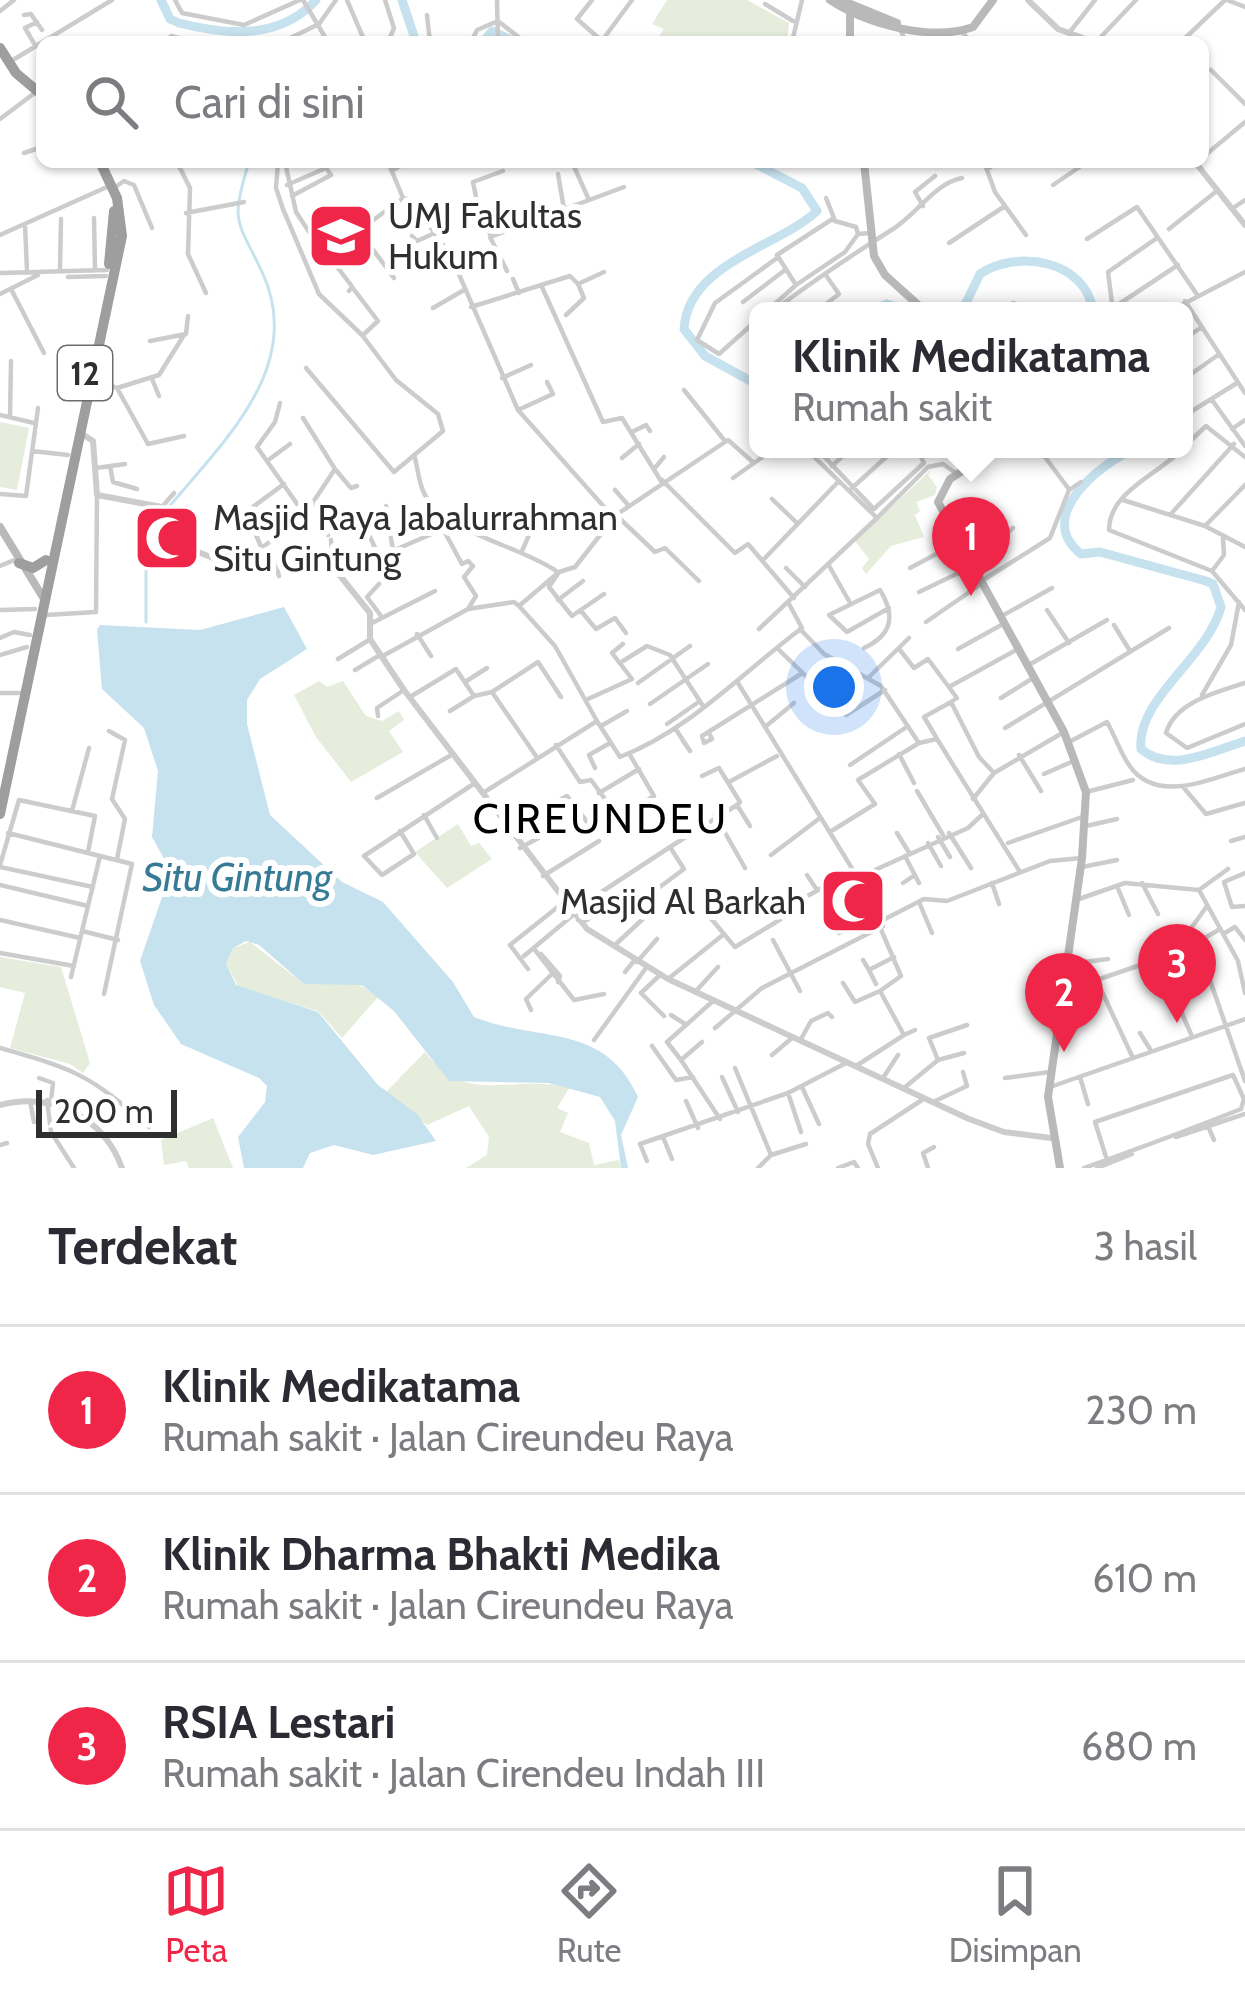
<!DOCTYPE html>
<html lang="id">
<meta charset="utf-8">
<style>
:root{--surface:#fff;--page:#f2f2f3;--text:#2b2b33;--muted:#7c7c81;--line:#e1e1e2;--accent:#f02648}
body{margin:0;font-family:Cabin,sans-serif;background:var(--page);color:var(--text)}
.scale{position:absolute;left:36px;bottom:30px;width:141px;box-sizing:border-box;padding-left:12px;border:6px solid #2f2f2f;border-top:0;font-size:33px;line-height:42px;white-space:nowrap;color:#2f2f2f;-webkit-text-stroke:9px #fff;paint-order:stroke}
.you{position:absolute;left:834px;top:687px;width:42px;height:42px;margin:-30px;border:9px solid #fff;border-radius:50%;background:#1a73e8;box-shadow:0 0 0 18px #1a73e833}
.badge{display:grid;place-items:center;width:78px;height:78px;border-radius:50%;background:var(--accent);color:#fff;font-size:39px;font-weight:700}
.pin{position:absolute;translate:-50% -99px;filter:drop-shadow(0 3px 6px #0008)}
.pin::after{content:'';position:absolute;top:63px;width:42px;height:36px;background:inherit;clip-path:polygon(0 0,100% 0,50% 100%)}
.popup{position:absolute;left:749px;top:302px;width:444px;height:156px;box-sizing:border-box;display:grid;place-content:center;border-radius:18px;background:var(--surface);filter:drop-shadow(0 3px 9px #0005);font-size:39px;white-space:nowrap;color:var(--muted)}
.popup b{font-size:45px;color:var(--text)}
.popup::after{content:'';position:absolute;left:50%;top:100%;margin-left:-24px;border:24px solid transparent;border-top-color:var(--surface)}
.list{margin:0;padding:0;list-style:none}
h2{display:flex;justify-content:space-between;align-items:center;height:156px;margin:0;padding:0 48px;font-size:51px}
h2 small{font-size:39px;font-weight:400;color:var(--muted)}
.list li{display:grid;grid-template-columns:78px 1fr auto;gap:36px;align-items:center;box-sizing:border-box;height:168px;padding:0 48px;border-top:3px solid var(--line)}
.list b{display:block;font-size:45px;white-space:nowrap}
.list p{margin:0;font-size:39px;white-space:nowrap;color:var(--muted)}
.list em{font-size:39px;font-style:normal;color:var(--muted)}
.icon{flex:none;width:66px;height:66px;fill:none;stroke:currentColor;stroke-width:2;stroke-linecap:round;stroke-linejoin:round}
.map{position:relative;flex:none;width:1245px;height:1168px;overflow:hidden}
.search{position:absolute;background:var(--surface);box-shadow:0 3px 9px #0004;left:36px;right:36px;top:36px;height:132px;display:flex;align-items:center;gap:30px;box-sizing:border-box;padding:0 42px;border-radius:18px;color:var(--muted);font-size:45px}
.sheet{height:660px;background:var(--surface)}
nav{display:flex;justify-content:space-around;align-items:center;box-sizing:border-box;height:168px;border-top:3px solid var(--line);background:var(--surface);font-size:33px;color:var(--muted)}
nav a{display:grid;justify-items:center;gap:6px}
nav .on{color:var(--accent)}
.map>svg:first-child{display:block}
</style>
<div class="map">
<svg width="1245" height="1168" viewBox="0 0 1245 1168">
<rect width="100%" height="100%" fill="#fff"/>
<!-- green -->
<path fill="#e6eddc" d="M 667,0 L 747,0 L 789,23 L 787,42 L 655,42 L 664,29 L 652,24 Z
M 0,422 L 29,428 L 17,490 L 0,487 Z
M 932,469 L 928,475 L 937,487 L 935,495 L 916,502 L 920,511 L 915,515 L 924,537 L 891,546 L 866,574 L 862,568 L 869,559 L 855,541 Z
M 319,681 L 327,687 L 343,681 L 366,716 L 382,721 L 399,711 L 404,720 L 389,731 L 403,752 L 351,782 L 316,737 L 294,695 Z
M 458,824 L 471,846 L 479,843 L 492,859 L 447,888 L 415,852 Z
M 250,942 L 304,984 L 354,981 L 378,997 L 342,1038 L 318,1011 L 239,988 L 226,963 L 233,948 Z
M 0,957 L 61,967 L 90,1063 L 83,1073 L 70,1064 L 10,1048 L 25,993 L 0,987 Z
M 425,1052 C 468,1107 506,1074 570,1087 L 557,1108 L 568,1113 L 560,1132 L 589,1143 L 594,1165 L 619,1160 L 621,1168 L 466,1168 L 487,1155 L 489,1137 L 469,1106 L 427,1125 L 385,1093 Z
M 213,1118 L 233,1168 L 189,1168 L 186,1161 L 164,1165 L 161,1140 Z"/>
<!-- water -->
<path fill="#c6e2ee" d="M 284,607 L 307,649 L 260,679 L 247,700 L 247,724 L 270,815 L 342,882 L 383,902 L 453,982 L 474,1017 C 539,1043 604,1022 638,1097 L 621,1135 L 628,1168 L 621,1168 L 615,1121 L 600,1097 L 549,1083 L 449,1081 L 394,1011 L 362,985 L 304,984 L 259,945 L 246,941 L 233,948 L 226,963 L 236,985 L 318,1012 L 378,1085 L 417,1114 L 436,1141 L 373,1155 L 334,1145 L 310,1153 L 303,1168 L 244,1168 L 238,1137 L 265,1102 L 267,1086 L 259,1078 L 181,1044 L 154,1005 L 140,961 L 171,871 L 152,837 L 158,771 L 144,728 L 102,689 L 97,630 L 100,625 L 200,630 Z"/>
<g fill="none" stroke-linecap="round" stroke-linejoin="round">
<!-- stream -->
<path stroke="#c6e2ee" stroke-width="3" d="M 230,35 L 240,42
M 168,508 C 222,443 305,367 263,274 C 238,220 229,225 249,162
M 146,622 L 146,549 L 162,516"/>
<!-- river -->
<path stroke="#c6e2ee" stroke-width="9" d="M 161,0 L 170,19 L 179,23 C 226,35 280,40 316,0
M 402,0 L 416,42
M 483,42 L 492,31 L 515,42
M 752,162 L 802,188 L 817,211 C 777,248 688,263 684,329 L 705,356 L 758,385
M 868,311 L 887,304 L 911,311
M 962,311 L 980,274 C 1017,249 1086,260 1093,311
M 1134,449 C 1099,464 1034,517 1081,554 L 1100,552 L 1206,581 L 1213,584 L 1221,607 C 1207,659 1136,699 1141,749 C 1170,774 1213,751 1245,741"/>
<!-- minor -->
<path stroke="#ccc" stroke-width="4.5" d="M 175,0 L 182,13 L 244,25 L 300,0
M 303,0 L 328,42
M 347,0 L 365,42
M 385,0 L 394,28 L 388,42
M 497,0 L 498,42
M 592,0 L 577,19 L 602,41
M 1227,0 L 1245,7
M 765,4 L 793,21
M 0,11 L 14,0
M 24,15 L 31,14 L 42,30
M 427,15 L 430,42
M 900,29 L 906,42
M 961,31 L 971,42
M 1069,33 L 1095,0
M 171,36 L 194,42
M 282,42 L 319,24 L 336,0
M 471,42 L 477,30 L 498,21 L 525,42
M 601,42 L 632,0
M 792,42 L 802,0
M 1096,42 L 1136,0
M 1181,42 L 1225,0
M 35,45 L 25,28 L 37,22
M 13,60 L 112,0
M 1211,70 L 1245,104
M 0,119 L 32,95
M 24,153 L 42,147
M 1203,157 L 1245,122
M 177,162 L 190,188 L 188,254 L 206,293
M 278,162 L 276,188 L 283,209 L 319,294 L 362,335 L 396,380 L 438,414 L 443,431 L 394,472 L 306,368
M 285,162 L 296,212 L 325,256 L 403,198
M 388,162 L 403,198
M 488,162 L 489,162
M 572,162 L 589,200
M 984,162 L 995,192 L 1026,235
M 987,169 L 999,162
M 393,170 L 407,162
M 558,174 L 564,209
M 287,185 L 326,168 L 331,175 L 292,196
M 1053,185 L 1087,162
M 114,188 L 124,181 L 134,185 L 152,228
M 403,198 L 411,200 L 451,256 L 518,410 L 613,517
M 826,198 L 834,218 L 777,255 L 796,285 L 845,252 L 858,234 L 870,233
M 923,206 L 915,192 L 935,176
M 1233,208 L 1245,200
M 186,213 L 244,202
M 94,218 L 95,270
M 835,221 L 856,227 L 858,234
M 25,224 L 27,271
M 308,229 L 339,212
M 1169,229 L 1218,190
M 360,232 L 394,278
M 0,235 L 107,187
M 412,236 L 417,241 L 435,233
M 492,236 L 481,222 L 473,182 L 503,171
M 1087,239 L 1137,207 L 1198,296
M 949,243 L 1005,206
M 328,255 L 351,285
M 456,266 L 496,251
M 60,270 L 61,219
M 507,271 L 490,237 L 624,187
M 0,273 L 107,270
M 68,277 L 106,276
M 513,279 L 519,293
M 542,287 L 603,422 L 622,418 L 661,481
M 11,289 L 44,353
M 349,291 L 352,287 L 378,321 L 364,334
M 0,294 L 38,275
M 1185,301 L 1245,393
M 743,302 L 785,270
M 471,307 L 570,276 L 578,284 L 604,272
M 433,308 L 464,290
M 1113,308 L 1178,265
M 767,311 L 796,285
M 773,311 C 813,281 852,255 893,229 C 917,214 935,183 962,178
M 817,311 L 839,294 L 825,274
M 1007,311 L 1013,303 L 1043,311
M 1113,311 L 1108,272 L 1157,238
M 1170,311 L 1245,272
M 566,315 L 584,298 L 578,284
M 758,319 L 719,354 L 697,340 L 715,303 L 777,258
M 1184,339 L 1202,327
M 150,341 L 186,334 L 188,316
M 502,378 L 531,365
M 94,379 L 117,388 L 148,444 L 184,436
M 152,379 L 159,396
M 1184,379 L 1218,355
M 117,388 L 159,375 L 184,335
M 684,390 L 725,441
M 1212,400 L 1245,446
M 280,403 L 275,422 L 257,447 L 305,515
M 518,410 L 553,394 L 547,382
M 0,415 L 34,423
M 1184,416 L 1237,383
M 10,417 L 11,361
M 1232,429 L 1245,420
M 632,432 L 646,425 L 650,431
M 1184,447 L 1206,426 L 1245,457
M 806,449 L 877,518 L 928,467 L 943,464 L 957,474
M 817,449 L 874,509 L 924,463 L 917,449
M 1039,449 L 1068,488
M 1182,449 C 1160,474 1109,491 1109,530 L 1212,571 L 1224,555 L 1223,538
M 32,451 L 68,455
M 415,458 C 418,470 419,485 425,495 C 446,533 523,547 556,571
M 622,458 L 639,444
M 267,461 L 290,444
M 110,466 L 113,482 L 137,489
M 832,466 L 850,449
M 96,468 L 125,464
M 335,469 L 351,488 L 357,486
M 654,469 L 664,457
M 733,478 L 754,463
M 662,480 L 735,553 L 748,544 L 794,598
M 852,488 L 895,449
M 615,490 L 628,505
M 1069,490 L 1081,482
M 0,494 L 26,496 L 38,408
M 772,499 L 797,523
M 1123,500 L 1205,526 L 1245,547
M 316,504 L 328,535
M 386,506 L 393,550
M 162,507 L 174,493
M 616,515 L 655,552 L 665,548 L 699,581
M 1170,515 L 1234,444
M 361,518 L 378,554
M 1205,526 L 1245,485
M 331,540 L 333,567
M 264,546 L 302,519 L 335,469 L 303,418
M 522,551 L 536,519
M 266,558 L 246,512 L 284,484
M 274,559 L 279,576
M 764,559 L 839,481
M 972,563 L 1013,528
M 828,564 L 849,601
M 0,566 L 17,559
M 786,568 L 805,587
M 910,568 L 957,543
M 1212,571 L 1245,610
M 559,572 L 549,587 L 572,616 L 604,594
M 342,573 L 443,529 L 462,564 L 468,561 L 473,566 L 464,577 L 476,596 L 468,609
M 980,582 L 1050,538 L 1069,490
M 379,584 L 367,597 L 381,616
M 919,592 L 971,567
M 558,600 L 583,581
M 0,610 L 35,609
M 1047,610 L 1069,643
M 581,611 L 596,629 L 615,618 L 626,633
M 46,615 L 96,612 L 97,495
M 1000,617 L 1052,588
M 926,622 L 981,584
M 372,623 L 435,591
M 1114,625 L 1130,651
M 759,629 L 877,518
M 800,629 L 824,654 L 881,686 L 919,743 L 937,739 L 1020,872
M 417,634 L 431,656
M 0,638 L 14,632 L 30,635
M 777,648 L 846,715 L 885,690
M 864,648 C 892,635 896,616 880,590 L 829,615 L 847,632 L 889,608
M 958,649 L 1003,624
M 900,650 L 914,668 L 928,659 L 957,698 L 951,702 L 979,757 L 994,773
M 0,655 L 27,647
M 381,657 L 468,609 L 514,602 L 519,606
M 338,659 L 369,640
M 623,661 L 647,646 L 670,655 L 703,706
M 1027,666 L 1107,620
M 355,670 L 380,655
M 869,677 L 909,638
M 465,682 L 487,668
M 638,683 L 690,646
M 738,683 L 861,883 L 901,976 L 880,991 L 904,1035 L 856,1066
M 1245,683 C 1217,692 1175,702 1166,733 L 1187,748 L 1245,724
M 949,687 L 1018,649
M 492,692 L 538,662 L 561,697
M 0,693 L 19,693
M 1202,695 L 1231,645 L 1239,602
M 410,697 L 456,669 L 474,696 L 492,692 L 536,756
M 1001,698 L 1033,678
M 588,699 L 632,679 L 612,653 L 623,644
M 650,704 L 708,664
M 450,711 L 474,696
M 378,716 L 377,708 L 404,690
M 597,721 L 555,646 L 519,606 L 559,572 L 575,567 L 616,515 L 728,440 L 754,463 L 774,449
M 667,724 L 700,701
M 601,726 L 627,711
M 765,727 L 794,703
M 675,728 L 690,751 L 683,741
M 1005,728 L 1169,628
M 109,731 L 125,740 L 112,799 L 125,819 L 117,859
M 710,735 L 712,739 L 704,743 L 702,736 L 801,674
M 936,737 L 924,717 L 951,702
M 1071,741 L 1107,722 C 1115,736 1120,752 1129,765 C 1156,805 1209,779 1245,769
M 556,745 L 580,782 L 591,780 L 619,818 L 654,796 L 630,755
M 899,754 L 914,783
M 1019,755 L 1041,791
M 850,765 L 908,726
M 595,768 L 589,755 L 610,743
M 1044,774 L 1076,760
M 702,776 L 719,768 L 740,802 L 737,805
M 729,782 L 777,756
M 1184,788 L 1206,814 L 1245,803
M 917,791 L 943,835
M 1086,792 L 1133,780
M 483,793 L 597,721 L 620,757 C 690,730 743,672 802,628 L 789,604
M 599,793 L 639,769
M 377,798 L 453,754
M 973,799 L 994,773 L 1064,732
M 72,811 L 89,748
M 424,815 L 437,838
M 715,815 L 745,868
M 1086,826 L 1117,819
M 507,829 L 567,796 L 588,823
M 833,830 L 875,804 L 858,780 L 919,743
M 400,831 L 414,854 L 382,875 L 364,856 L 475,783
M 8,833 L 132,864 L 104,994
M 897,833 L 910,854
M 949,833 L 971,868
M 938,837 L 950,857
M 1231,841 L 1245,837
M 928,843 L 941,866
M 1008,843 L 1082,817
M 520,848 L 551,831
M 771,855 L 820,818
M 905,856 L 919,883
M 0,865 L 19,800 L 95,816 L 88,852
M 0,867 L 93,887
M 1082,867 L 1117,860
M 1245,873 L 1224,882 L 1232,907 L 1245,906
M 807,875 L 817,890
M 543,876 L 599,841
M 857,878 L 968,828 L 983,814
M 829,883 L 845,913
M 903,883 L 915,875
M 992,883 L 999,904
M 1142,883 L 1158,914
M 0,885 L 88,906
M 1117,886 L 1129,915
M 1199,890 L 1238,961 L 1245,993
M 1199,890 L 1228,869
M 1076,900 L 1125,883 L 1199,890
M 919,902 L 932,933
M 704,910 L 724,934
M 571,912 L 670,847
M 0,920 L 80,938
M 578,920 L 587,920 L 603,905
M 881,921 L 924,899 L 947,901 L 1050,861 L 1082,858
M 82,931 L 118,940
M 839,933 L 878,915
M 1223,934 L 1235,927 L 1245,940
M 773,940 L 800,991
M 616,944 L 645,917 L 637,904 L 684,869 L 670,847 L 737,805 L 750,826
M 1193,945 L 1220,929
M 535,950 L 574,1000 L 604,994
M 0,953 L 74,966
M 541,954 L 560,976 L 558,982
M 524,956 L 573,915
M 863,960 L 869,970 L 894,957
M 637,962 L 657,939
M 1069,964 L 1108,959
M 528,969 L 510,945 L 564,902
M 869,970 L 876,984
M 625,972 L 634,961
M 660,975 L 641,993 L 664,1016
M 1166,975 L 1190,965 L 1182,941 L 1207,906
M 71,977 L 100,856
M 668,979 L 724,934 L 735,947 L 781,919 L 783,910 L 853,870
M 1097,981 L 1132,1056
M 843,983 L 855,1002 L 880,991
M 1067,984 L 1085,984 L 1158,959 L 1191,1034
M 1193,984 L 1210,980 L 1245,1081
M 695,992 L 718,967
M 531,1010 L 526,999 L 552,974
M 671,1015 L 685,1024
M 715,1028 L 762,988 L 883,926
M 1140,1033 L 1150,1049
M 904,1035 L 915,1030
M 594,1040 L 646,968
M 800,1041 L 811,1021 L 828,1013 L 832,1017
M 702,1042 L 681,1060 L 667,1042 L 713,1001
M 652,1046 L 676,1080 L 693,1077
M 0,1048 C 77,1070 88,1074 149,1127
M 772,1055 L 792,1038
M 681,1060 L 720,1119
M 938,1060 L 964,1053
M 735,1068 L 771,1155 L 758,1168
M 722,1077 L 738,1112
M 1080,1077 L 1088,1104
M 39,1078 L 53,1083 L 51,1101
M 883,1078 L 898,1055
M 1005,1078 L 1050,1072
M 1053,1086 L 1245,1019
M 802,1087 L 819,1124
M 904,1088 L 938,1060 L 929,1038 L 967,1025
M 788,1093 L 801,1132
M 47,1100 L 51,1132 L 74,1168
M 30,1101 L 34,1122
M 686,1101 L 698,1128
M 933,1102 L 967,1086 L 963,1072
M 1208,1126 L 1214,1140
M 663,1137 L 672,1159
M 1176,1137 L 1245,1114
M 0,1145 L 7,1143
M 771,1155 L 806,1144
M 647,1161 L 640,1144 L 788,1093 L 846,1063
M 838,1168 L 854,1162 L 858,1168
M 878,1168 L 868,1144 L 870,1134 L 925,1098
M 928,1168 L 923,1153 L 934,1147
M 1084,1168 C 1137,1149 1189,1130 1241,1109 L 1244,1099 L 1233,1075 L 1095,1122 L 1107,1160
M 1097,1168 L 1132,1154"/>
<!-- tertiary -->
<path stroke="#ccc" stroke-width="6" d="M 1028,0 L 1058,29 L 1094,42
M 1195,162 L 1245,225
M 82,434 L 93,441 L 97,495 L 162,507 L 185,547 L 239,568 L 266,558 L 333,567 L 370,613 L 370,639 L 404,690 L 587,929 L 668,979 L 969,1119 L 1004,1132 L 1051,1138
M 0,1105 C 52,1092 103,1116 122,1168"/>
<!-- secondary -->
<path stroke="#b9b9b9" stroke-width="8" d="M 830,0 C 866,24 931,42 973,27 L 993,0
M 841,0 L 897,23
M 850,7 L 850,42
M 864,162 L 874,256 L 885,275 L 925,311
M 997,449 L 950,479 L 938,502 L 1064,732 L 1086,792 L 1082,858 L 1048,1097 L 1060,1168
M 0,527 L 44,599"/>
<!-- trunk -->
<path stroke="#9e9e9e" stroke-width="10" d="M 0,48 L 16,73 L 42,95
M 109,264 L 114,211
M 19,563 L 33,568 L 46,560
M 0,814 L 122,236 L 117,198 L 100,162"/>
</g>
<!-- icons -->
<defs>
<symbol id="university-square" viewBox="-11 -11 22 22"><rect x="-9" y="-9" width="18" height="18" rx="4" fill="#f02648" stroke="#fff"/><path d="M0-5L7-2L0 1L-7-2ZM-4 1L0 2.5L4 1V4Q0 6-4 4Z" fill="#fff"/></symbol>
<symbol id="mosque-square" viewBox="-11 -11 22 22"><rect x="-9" y="-9" width="18" height="18" rx="4" fill="#f02648" stroke="#fff"/><path d="M3.5-4.9A6 6 0 1 0 3.5 4.9A5 5 0 1 1 3.5-4.9Z" fill="#fff"/></symbol>
</defs>
<g fill-rule="evenodd">
<use href="#university-square" x="303" y="198" width="76" height="76"/>
<use href="#mosque-square" x="129" y="500" width="76" height="76"/>
<use href="#mosque-square" x="815" y="863" width="76" height="76"/>
</g>
<g text-anchor="middle" stroke-width="12" stroke-linejoin="round" paint-order="stroke">
<!-- shield labels -->
<rect fill="#fff" stroke="#6d6d6d" stroke-width="3" x="58" y="346" width="54" height="54" rx="9"/>
<g font-size="33" font-weight="bold" fill="#2f2f2f">
<text x="85" y="385">12</text>
</g>
<!-- poi labels -->
<g font-size="36" fill="#2f2f2f" stroke="#fff" text-anchor="start">
<text x="388" y="228">UMJ Fakultas<tspan x="388" dy="41">Hukum</tspan></text>
<text x="213" y="530">Masjid Raya Jabalurrahman<tspan x="213" dy="41">Situ Gintung</tspan></text>
<text x="806" y="914" text-anchor="end">Masjid Al Barkah</text>
</g>
<!-- water labels -->
<g font-size="39" font-style="italic" fill="#377a96" stroke="#fff">
<text x="237" y="891">Situ Gintung</text>
</g>
<!-- quarter labels -->
<g font-size="42" letter-spacing="3" fill="#000" stroke="#fff">
<text x="601" y="833">CIREUNDEU</text>
</g>
</g>
</svg>
<div class="scale">200 m</div>
<div class="you"></div>
<div class="pin badge" style="left:971px;top:596px">1</div>
<div class="popup"><b>Klinik Medikatama</b>Rumah sakit</div>
<div class="pin badge" style="left:1064px;top:1052px">2</div>
<div class="pin badge" style="left:1177px;top:1023px">3</div>
<div class="search"><svg class="icon" aria-label="search" viewBox="0 0 24 24"><circle cx="10" cy="10" r="6"/><path d="M15 15l6 6"/></svg>Cari di sini</div>
</div>
<section class="sheet">
<h2>Terdekat<small>3 hasil</small></h2>
<ul class="list">
<li><span class="badge">1</span><div><b>Klinik Medikatama</b><p>Rumah sakit · Jalan Cireundeu Raya</p></div><em>230 m</em></li>
<li><span class="badge">2</span><div><b>Klinik Dharma Bhakti Medika</b><p>Rumah sakit · Jalan Cireundeu Raya</p></div><em>610 m</em></li>
<li><span class="badge">3</span><div><b>RSIA Lestari</b><p>Rumah sakit · Jalan Cirendeu Indah III</p></div><em>680 m</em></li>
</ul>
</section>
<nav>
<a class="on"><svg class="icon" aria-label="map" viewBox="0 0 24 24"><path d="M3 6l6-2 6 2 6-2v14l-6 2-6-2-6 2zM9 4v14M15 6v14"/></svg>Peta</a>
<a><svg class="icon" aria-label="directions" viewBox="0 0 24 24"><path d="M12 3l9 9-9 9-9-9zM9 14v-3h6M13 9l2 2-2 2"/></svg>Rute</a>
<a><svg class="icon" aria-label="saved" viewBox="0 0 24 24"><path d="M7 4h10v16l-5-4-5 4z"/></svg>Disimpan</a>
</nav>
